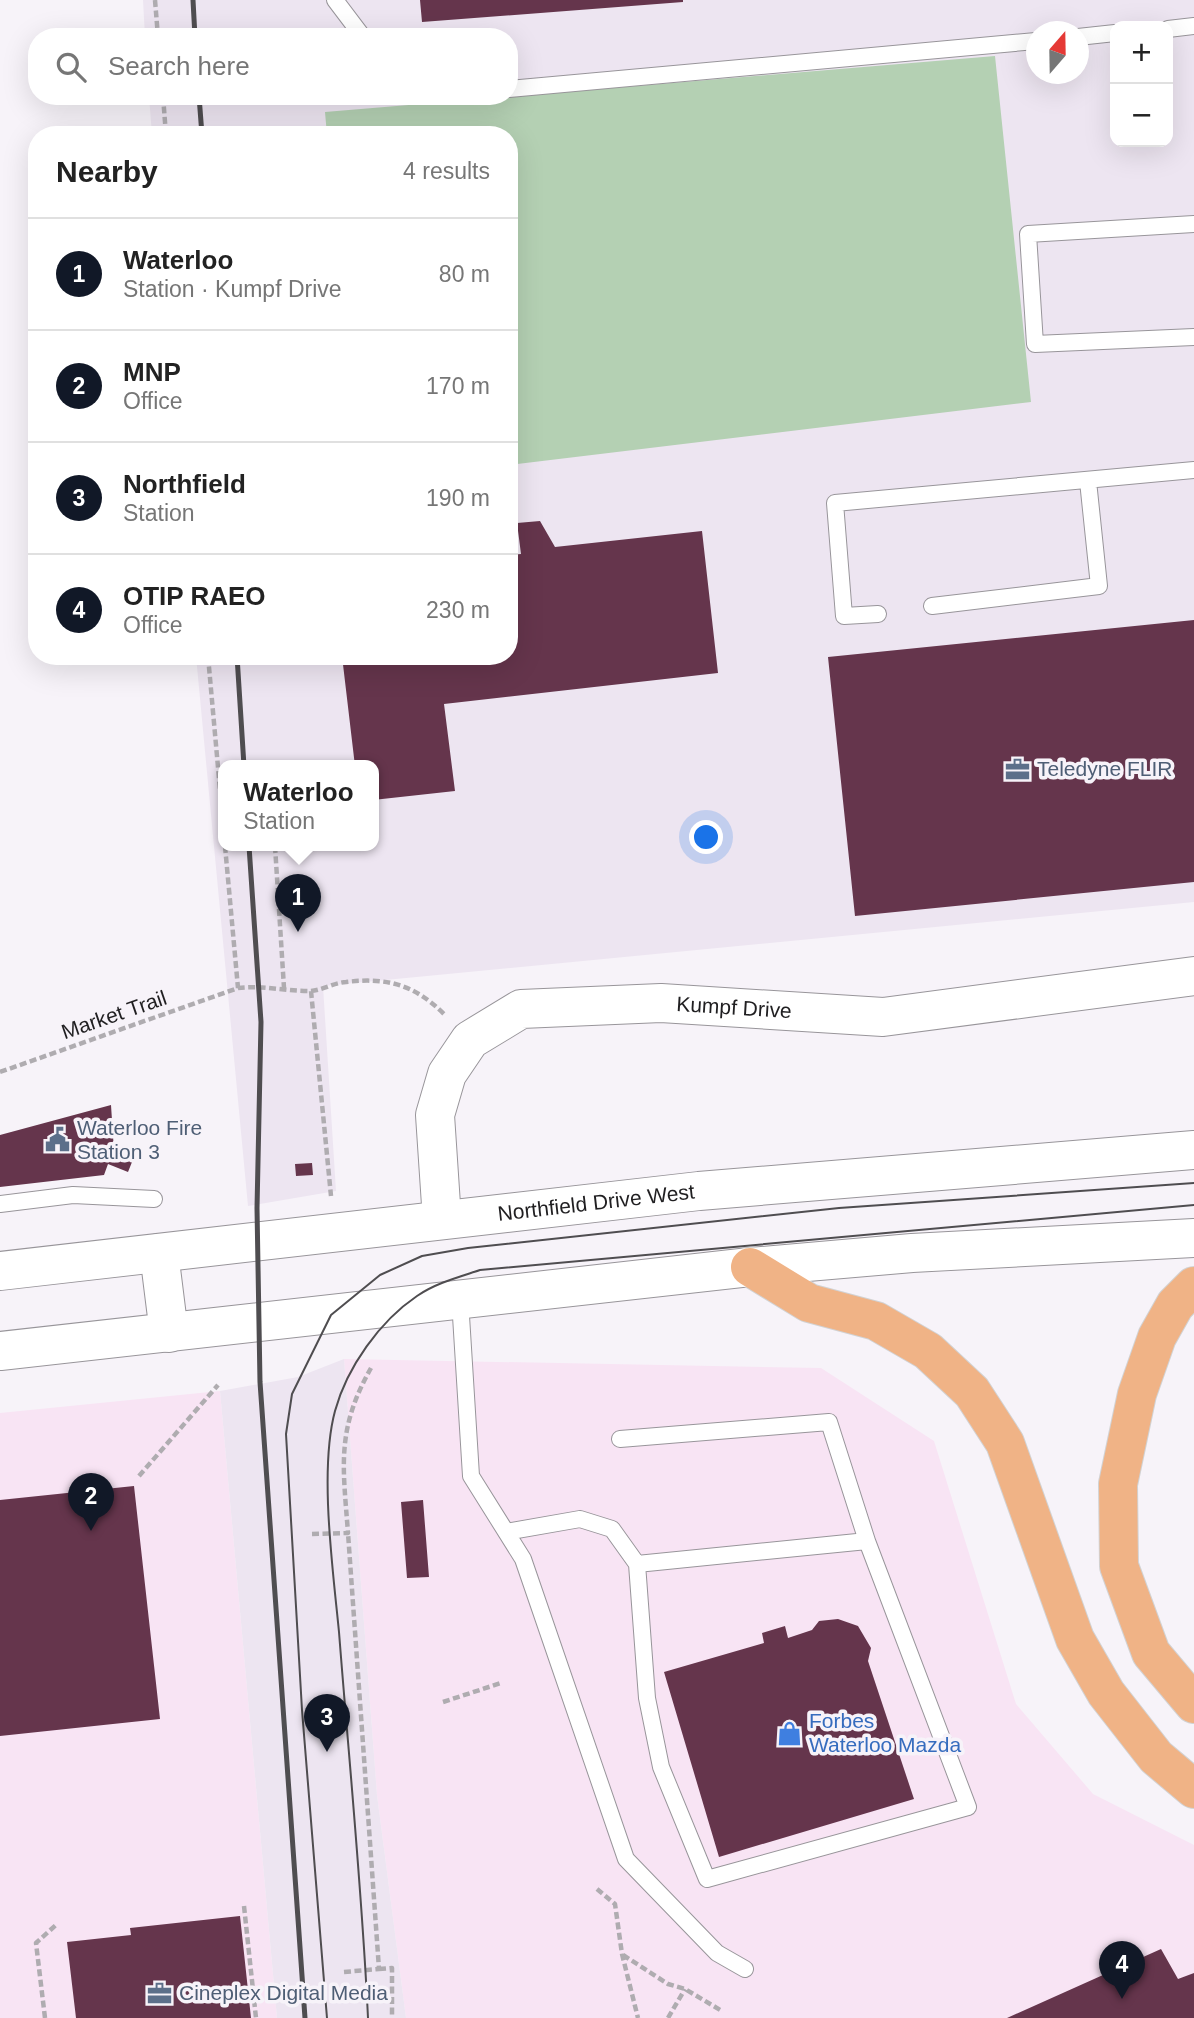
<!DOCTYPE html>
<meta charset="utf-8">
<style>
:root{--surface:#fff;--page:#f6f6f6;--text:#222;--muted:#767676;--line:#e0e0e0;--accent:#111827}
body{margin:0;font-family:Arial,sans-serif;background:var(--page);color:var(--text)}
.controls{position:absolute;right:21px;top:21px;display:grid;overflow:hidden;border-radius:14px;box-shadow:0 7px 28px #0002}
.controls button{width:63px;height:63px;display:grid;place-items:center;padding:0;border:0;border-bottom:2px solid var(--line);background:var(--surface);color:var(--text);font:35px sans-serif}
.compass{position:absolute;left:1026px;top:21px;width:63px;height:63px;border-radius:50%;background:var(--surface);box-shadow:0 7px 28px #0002;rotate:20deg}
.you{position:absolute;left:707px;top:838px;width:24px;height:24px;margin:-18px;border:5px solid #fff;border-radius:50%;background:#1a73e8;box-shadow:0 0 0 10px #1a73e833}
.badge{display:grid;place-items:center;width:46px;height:46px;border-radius:50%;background:var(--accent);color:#fff;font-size:23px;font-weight:700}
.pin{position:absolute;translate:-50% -58px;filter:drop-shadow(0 2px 4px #0008)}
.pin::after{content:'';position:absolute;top:37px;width:24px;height:21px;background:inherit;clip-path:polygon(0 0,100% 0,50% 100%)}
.popup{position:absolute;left:218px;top:760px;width:161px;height:91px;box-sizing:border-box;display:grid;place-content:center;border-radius:14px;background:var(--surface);filter:drop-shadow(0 2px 5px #0005);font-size:23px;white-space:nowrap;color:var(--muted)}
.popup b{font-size:26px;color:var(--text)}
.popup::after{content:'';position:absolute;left:50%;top:100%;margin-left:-14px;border:14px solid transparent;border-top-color:var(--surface)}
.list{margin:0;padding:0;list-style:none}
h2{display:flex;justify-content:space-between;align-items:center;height:91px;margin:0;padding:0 28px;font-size:30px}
h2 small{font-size:23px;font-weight:400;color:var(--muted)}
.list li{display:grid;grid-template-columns:46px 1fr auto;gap:21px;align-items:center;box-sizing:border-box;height:112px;padding:0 28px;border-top:2px solid var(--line)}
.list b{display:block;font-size:26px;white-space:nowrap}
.list p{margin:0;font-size:23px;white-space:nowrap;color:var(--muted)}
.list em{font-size:23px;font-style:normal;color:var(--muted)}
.icon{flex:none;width:38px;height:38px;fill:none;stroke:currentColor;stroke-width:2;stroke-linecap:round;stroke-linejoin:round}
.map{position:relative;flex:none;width:1194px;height:2018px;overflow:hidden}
.search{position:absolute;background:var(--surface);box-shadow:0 7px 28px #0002;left:28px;top:28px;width:490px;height:77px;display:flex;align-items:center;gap:18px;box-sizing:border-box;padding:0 24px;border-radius:28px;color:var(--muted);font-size:26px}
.panel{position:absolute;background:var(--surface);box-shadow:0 7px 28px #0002;left:28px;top:126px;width:490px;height:539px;border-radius:28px}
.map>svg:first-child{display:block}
</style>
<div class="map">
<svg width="1194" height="2018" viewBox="0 0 1194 2018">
<rect width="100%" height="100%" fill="#f7f3f9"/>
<!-- commercial -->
<path fill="#f8e4f4" d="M 344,1359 L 821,1368 L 934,1441 L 1016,1704 L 1093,1794 L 1194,1845 L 1194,2018 L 406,2018 L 377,1795 Z
M 220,1391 L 277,2018 L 0,2018 L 0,1413 Z"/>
<!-- built -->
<path fill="#ede5f1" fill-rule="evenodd" d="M 143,0 L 1194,0 L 1194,902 L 323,986 L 336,1191 L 248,1206 L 196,656 L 509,656 L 509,135 L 152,135 L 149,96 L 509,96 L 509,37 L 145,37 ZM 1115,26 L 1168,26 L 1168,142 L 1115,142 ZM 1036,32 L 1078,32 L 1078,74 L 1036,74 ZM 223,766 L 373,766 L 373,846 L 223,846 Z
M 344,1359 L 377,1795 L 406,2018 L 277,2018 L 220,1391 L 298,1377 Z"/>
<!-- green -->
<path fill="#b4d0b3" d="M 995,56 L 1031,402 L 509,465 L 509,135 L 327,135 L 325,112 Z"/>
<!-- building -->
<path fill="#65354c" d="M 420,0 L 683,0 L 683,2 L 422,22 Z
M 540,521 L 555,547 L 702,531 L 718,673 L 444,704 L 455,791 L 373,800 L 373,766 L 355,766 L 342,656 L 509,656 L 509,555 L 521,554 L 517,523 Z
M 1194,620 L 1194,882 L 855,916 L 828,657 Z
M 111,1105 L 114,1151 L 134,1157 L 128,1172 L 108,1164 L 104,1175 L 0,1187 L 0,1135 Z
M 312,1163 L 313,1175 L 296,1176 L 295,1164 Z
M 134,1486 L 160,1719 L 0,1736 L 0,1500 Z
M 423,1500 L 429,1577 L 407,1578 L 401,1502 Z
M 838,1619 L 858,1626 L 871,1648 L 868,1661 L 914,1799 L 719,1857 L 664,1672 L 764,1643 L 762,1633 L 785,1626 L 788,1638 L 812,1630 L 819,1621 Z
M 240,1916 L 251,2018 L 76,2018 L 67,1942 L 131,1935 L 130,1928 Z
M 1161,1949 L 1178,1979 L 1194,1973 L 1194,2018 L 1007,2018 Z"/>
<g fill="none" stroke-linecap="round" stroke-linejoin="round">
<defs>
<path id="lane" d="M 335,0 L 363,37
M 1168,29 L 1194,26
M 1078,37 L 1115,33
M 509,89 L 1036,41
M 1194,224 L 1028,234 L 1035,344 L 1194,337
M 932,606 L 1099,586 L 1088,481
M 878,614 L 844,616 L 835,503 L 1194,470
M 0,1204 L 73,1195 L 154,1199
M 460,1300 L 471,1476 L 523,1559 L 626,1859 L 717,1953 L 745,1969
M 620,1439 L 829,1422 L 867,1541
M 506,1532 L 580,1519 L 612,1529 L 637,1564 L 867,1541 L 968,1807 L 707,1879 L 661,1767 L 647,1698 L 637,1564"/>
<g id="secondary">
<path id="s1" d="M 442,1220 L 435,1115 L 447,1074 L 470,1040 L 521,1009 L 661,1003 L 883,1017 L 1194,976"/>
<path d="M 159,1253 L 169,1333"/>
<path id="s2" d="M 0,1271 L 699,1191 L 1194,1150"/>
<path d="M 0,1351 L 750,1267 L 912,1253 L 1194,1238"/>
</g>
<path id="highway" d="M 750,1267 L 809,1303 L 876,1321 L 928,1351 L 972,1392 L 1005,1443 L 1075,1639 L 1106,1693 L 1156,1757 L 1194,1789
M 1194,1286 L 1175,1305 L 1157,1337 L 1137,1394 L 1118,1484 L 1119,1566 L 1151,1653 L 1194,1704"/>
</defs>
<!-- lane casing -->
<use href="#lane" stroke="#98959a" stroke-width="18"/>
<!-- secondary casing -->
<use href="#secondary" stroke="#98959a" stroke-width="40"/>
<!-- highway casing -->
<use href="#highway" stroke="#d2d2d3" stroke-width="40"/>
<!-- path -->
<path stroke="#afacb0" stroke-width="4.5" stroke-dasharray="7 3.5" stroke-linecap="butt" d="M 155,0 L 158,37
M 163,96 L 166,135
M 208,656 L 223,823
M 270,762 L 271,766
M 225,846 L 238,988
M 275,846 L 284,988
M 311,991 L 331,1196
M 0,1072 L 238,988 C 262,985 284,991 309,991 C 321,991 333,983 346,982 C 388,977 415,985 445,1015
M 139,1476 L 218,1385
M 312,1534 L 348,1533 C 343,1466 336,1430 371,1368
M 443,1702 L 501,1683
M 597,1889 L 615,1904 L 622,1954 L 638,2018
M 244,1906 L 256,2018
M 623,1955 L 668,1984 L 685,1989 L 722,2011
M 379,1969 L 392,1968 L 392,2018
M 344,1972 L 379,1969 L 348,1533
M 45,2018 L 36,1943 L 57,1924
M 668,2018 L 685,1989"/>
<!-- lane -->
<use href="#lane" stroke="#fff" stroke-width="16"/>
<!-- secondary -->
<use href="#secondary" stroke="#fff" stroke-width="38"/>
<!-- highway -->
<use href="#highway" stroke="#f0b386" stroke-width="38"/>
<!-- tram -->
<path stroke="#4f4d50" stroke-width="2" d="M 327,2018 L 302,1710 L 286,1434 L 292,1394 L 331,1315 L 380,1275 L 422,1256 L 468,1248 L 839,1208 L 1194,1183
M 368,2018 C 362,1889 349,1761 339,1632 C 333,1570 319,1470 335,1411 C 347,1367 380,1321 417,1296 C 436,1283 459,1277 480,1270 L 1194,1205"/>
<!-- rail -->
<path stroke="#4f4d50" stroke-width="5" d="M 193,0 L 195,37
M 199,96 L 202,135
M 237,656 L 244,766
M 249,846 L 261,1022 L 257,1208 L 260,1382 L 305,2018"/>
</g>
<!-- icons -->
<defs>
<symbol id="office-bare" viewBox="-9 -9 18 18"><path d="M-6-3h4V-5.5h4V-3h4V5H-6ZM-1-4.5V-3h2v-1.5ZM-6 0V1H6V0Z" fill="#5c6f8a" stroke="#f7f3f9" stroke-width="2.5" paint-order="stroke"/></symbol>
<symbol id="civic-bare" viewBox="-9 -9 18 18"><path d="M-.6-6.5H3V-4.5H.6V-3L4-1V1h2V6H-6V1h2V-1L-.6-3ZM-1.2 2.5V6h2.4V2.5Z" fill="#5c6f8a" stroke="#f7f3f9" stroke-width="2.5" paint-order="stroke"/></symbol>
<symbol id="shop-bare" viewBox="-9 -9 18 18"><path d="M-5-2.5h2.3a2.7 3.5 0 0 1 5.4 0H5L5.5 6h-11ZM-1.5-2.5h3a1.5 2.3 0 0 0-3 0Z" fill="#3f7fe0" stroke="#f7f3f9" stroke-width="2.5" paint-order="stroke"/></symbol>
</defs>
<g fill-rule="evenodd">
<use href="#office-bare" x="1000" y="752" width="35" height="35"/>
<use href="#civic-bare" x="40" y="1122" width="35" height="35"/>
<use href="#shop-bare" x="772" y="1716" width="35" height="35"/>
<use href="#office-bare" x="142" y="1976" width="35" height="35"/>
</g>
<g text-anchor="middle" stroke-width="7" stroke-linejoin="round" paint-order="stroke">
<!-- service labels -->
<g font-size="21" fill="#4e5e75" stroke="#f7f3f9" text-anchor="start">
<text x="1037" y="776">Teledyne FLIR</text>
<text x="77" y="1135">Waterloo Fire<tspan x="77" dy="24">Station 3</tspan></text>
<text x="179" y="2000">Cineplex Digital Media</text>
</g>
<!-- street labels -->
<g font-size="21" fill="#201f21" stroke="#f7f3f9">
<text dy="7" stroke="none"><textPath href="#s1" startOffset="462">Kumpf Drive</textPath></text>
<text transform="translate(114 1015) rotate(-19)" y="7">Market Trail</text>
<text dy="7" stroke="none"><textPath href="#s2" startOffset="600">Northfield Drive West</textPath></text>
</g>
<!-- shop labels -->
<g font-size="21" fill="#366cbe" stroke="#f7f3f9" text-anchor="start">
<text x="809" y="1728">Forbes<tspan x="809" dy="24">Waterloo Mazda</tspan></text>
</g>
</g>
</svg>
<div class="controls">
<button>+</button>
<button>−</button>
</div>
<svg class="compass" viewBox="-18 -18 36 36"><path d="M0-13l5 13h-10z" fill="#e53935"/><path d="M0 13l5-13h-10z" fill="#767676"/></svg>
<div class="you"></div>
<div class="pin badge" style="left:298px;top:932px">1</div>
<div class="popup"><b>Waterloo</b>Station</div>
<div class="pin badge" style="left:91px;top:1531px">2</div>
<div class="pin badge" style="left:327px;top:1752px">3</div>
<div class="pin badge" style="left:1122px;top:1999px">4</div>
<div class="search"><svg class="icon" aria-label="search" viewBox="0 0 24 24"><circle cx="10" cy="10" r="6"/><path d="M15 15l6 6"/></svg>Search here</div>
<section class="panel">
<h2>Nearby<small>4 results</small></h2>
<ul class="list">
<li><span class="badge">1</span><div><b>Waterloo</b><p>Station · Kumpf Drive</p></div><em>80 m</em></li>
<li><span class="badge">2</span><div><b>MNP</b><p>Office</p></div><em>170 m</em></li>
<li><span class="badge">3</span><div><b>Northfield</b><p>Station</p></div><em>190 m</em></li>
<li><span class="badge">4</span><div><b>OTIP RAEO</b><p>Office</p></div><em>230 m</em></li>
</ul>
</section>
</div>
